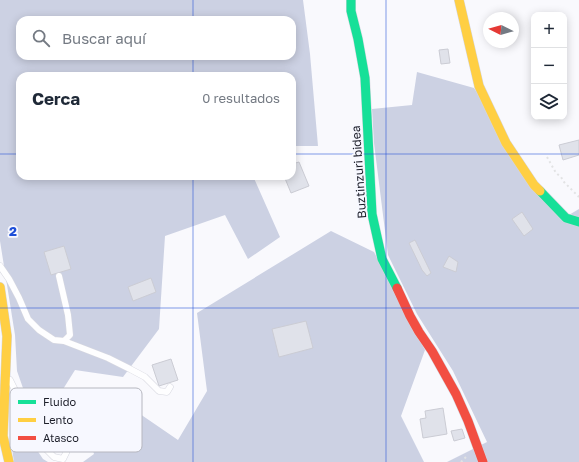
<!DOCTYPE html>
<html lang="es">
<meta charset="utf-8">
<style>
:root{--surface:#fff;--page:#f6f6f7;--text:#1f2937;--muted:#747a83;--line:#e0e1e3}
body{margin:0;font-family:"Golos Text",sans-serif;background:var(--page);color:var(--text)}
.controls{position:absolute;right:12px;top:12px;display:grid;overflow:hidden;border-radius:8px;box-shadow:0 2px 10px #0003}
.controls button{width:36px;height:36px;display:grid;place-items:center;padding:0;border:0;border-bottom:1px solid var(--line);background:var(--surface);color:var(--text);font:20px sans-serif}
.compass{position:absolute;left:483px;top:12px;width:36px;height:36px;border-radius:50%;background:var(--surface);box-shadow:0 2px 10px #0003;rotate:275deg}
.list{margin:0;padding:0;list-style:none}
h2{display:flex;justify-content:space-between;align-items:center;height:52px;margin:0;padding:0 16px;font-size:17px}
h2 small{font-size:13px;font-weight:400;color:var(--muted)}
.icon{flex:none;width:22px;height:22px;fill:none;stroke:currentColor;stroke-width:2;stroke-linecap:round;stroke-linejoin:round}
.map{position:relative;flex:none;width:579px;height:462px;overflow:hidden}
.search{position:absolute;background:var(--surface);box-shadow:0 2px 10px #0003;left:16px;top:16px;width:280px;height:44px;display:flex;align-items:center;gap:10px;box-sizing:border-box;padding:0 14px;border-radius:12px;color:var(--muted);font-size:15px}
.panel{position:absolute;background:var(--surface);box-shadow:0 2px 10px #0003;left:16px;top:72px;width:280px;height:108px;border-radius:12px}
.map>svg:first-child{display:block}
</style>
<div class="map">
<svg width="579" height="462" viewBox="0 0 579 462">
<rect width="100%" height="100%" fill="#f9f9fd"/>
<!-- forest -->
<path fill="#ccd1e3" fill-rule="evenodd" d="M 0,0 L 303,0 L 310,54 L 318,146 L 292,146 L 292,76 L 20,76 L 20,176 L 253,176 L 280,237 L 248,259 L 225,215 L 165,236 L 159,329 L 123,377 L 75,370 L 55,402 L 30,408 L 17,371 L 15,335 L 0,241 ZM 20,20 L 292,20 L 292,56 L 20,56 Z
M 417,72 L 474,88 L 562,219 L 579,209 L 579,462 L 447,462 L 487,442 L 453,371 L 417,314 L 388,255 L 374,143 L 372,109 L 412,105 Z
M 331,231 L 374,252 L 425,350 L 401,416 L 424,462 L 83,462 L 94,454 L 80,405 L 105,390 L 178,440 L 207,391 L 197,313 Z
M 16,419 L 43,459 L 48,462 L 14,462 L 10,435 Z"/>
<!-- building -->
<path fill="#e0e2ea" stroke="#cbccd4" d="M 448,49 L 450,63 L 441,64 L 439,50 Z
M 579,140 L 579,155 L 563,160 L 559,145 Z
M 299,162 L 309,186 L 291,193 L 284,176 L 292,176 L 292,164 Z
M 522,212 L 533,229 L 524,236 L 512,219 Z
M 415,240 L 431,273 L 427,276 L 422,270 L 409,243 Z
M 64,246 L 71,269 L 51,275 L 44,252 Z
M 449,256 L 458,262 L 456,272 L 443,267 Z
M 151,278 L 156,292 L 133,301 L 128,287 Z
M 306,321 L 313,348 L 279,357 L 272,329 Z
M 171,359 L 178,380 L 159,386 L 152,365 Z
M 443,408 L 447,434 L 423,438 L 420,419 L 426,418 L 425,411 Z
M 462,429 L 465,438 L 454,441 L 451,431 Z"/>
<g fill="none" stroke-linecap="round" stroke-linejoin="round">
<defs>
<path id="lane" d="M 0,266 L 9,279 L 19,298 L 28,319 L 39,330 L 54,340 L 64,341 L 70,335 L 68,315 L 59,276
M 64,341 L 108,358 L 130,369 L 145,377 L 159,391 L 167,392 L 170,387
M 10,380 L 18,396 L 23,411 L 42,445 L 54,457 L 63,459 L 66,453"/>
<path id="fast" d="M 351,0 L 351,11 L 358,39 L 365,78 L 372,214 L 382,259 L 397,288
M 540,191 L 566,218 L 579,222"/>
<path id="slow" d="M 459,0 L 479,86 L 506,143 L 534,185 L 540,191
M 0,287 L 7,336 L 3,436 L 9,462"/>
<path id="jam" d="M 397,288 L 410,316 L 419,332 L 432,351 L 456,394 L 468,421 L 483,462"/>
</defs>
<!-- lane casing -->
<use href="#lane" stroke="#d6d7df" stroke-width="7"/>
<!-- fast casing -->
<use href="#fast" stroke="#d6d7df" stroke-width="10"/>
<!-- slow casing -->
<use href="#slow" stroke="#d6d7df" stroke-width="10"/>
<!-- jam casing -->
<use href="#jam" stroke="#d6d7df" stroke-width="10"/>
<!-- path -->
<path stroke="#e2e3e4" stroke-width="2" stroke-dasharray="2 3" stroke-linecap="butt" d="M 547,157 L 556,173 L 561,177 L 564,182 L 579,197
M 461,462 L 466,457"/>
<!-- lane -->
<use href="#lane" stroke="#fefeff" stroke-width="6"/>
<!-- fast -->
<use href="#fast" stroke="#16e098" stroke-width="9"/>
<!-- slow -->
<use href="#slow" stroke="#ffcf43" stroke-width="9"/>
<!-- jam -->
<use href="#jam" stroke="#f24e42" stroke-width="9"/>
</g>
<!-- grid -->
<path fill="none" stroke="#1d4ed8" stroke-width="1" stroke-opacity="0.55" d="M 193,0 L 193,20M 386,0 L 386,462M 193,56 L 193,76M 0,154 L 20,154M 292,154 L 579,154M 193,176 L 193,462M 0,308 L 579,308"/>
<g text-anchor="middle" stroke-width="3.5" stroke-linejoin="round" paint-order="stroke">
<!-- street labels -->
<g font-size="12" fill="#1d1f2a" stroke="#f7f8ff">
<text transform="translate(359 172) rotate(-94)" y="4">Buztinzuri bidea</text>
</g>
</g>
<!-- legend -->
<rect x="10" y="388" width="132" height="64" rx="6" fill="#f7f8ff" stroke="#b6b7bf" stroke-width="1"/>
<rect x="18" y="400" width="18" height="4" fill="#16e098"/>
<rect x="18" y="418" width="18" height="4" fill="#ffcf43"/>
<rect x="18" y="436" width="18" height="4" fill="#f24e42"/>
<g font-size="11" fill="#1d1f2a">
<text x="43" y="406">Fluido</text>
<text x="43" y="424">Lento</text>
<text x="43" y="442">Atasco</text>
</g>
<g font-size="13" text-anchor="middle" font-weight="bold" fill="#1d4ed8" stroke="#f7f8ff" stroke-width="3.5" stroke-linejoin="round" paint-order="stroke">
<text x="13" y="236">2</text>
</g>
</svg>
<div class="controls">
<button>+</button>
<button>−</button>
<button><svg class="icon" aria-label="layers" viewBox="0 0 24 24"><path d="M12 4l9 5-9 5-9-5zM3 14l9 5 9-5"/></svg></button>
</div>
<svg class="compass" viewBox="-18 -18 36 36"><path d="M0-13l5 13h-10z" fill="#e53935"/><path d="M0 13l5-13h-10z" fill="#747a83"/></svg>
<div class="search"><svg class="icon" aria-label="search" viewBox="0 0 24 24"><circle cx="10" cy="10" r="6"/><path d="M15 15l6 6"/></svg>Buscar aquí</div>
<section class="panel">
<h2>Cerca<small>0 resultados</small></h2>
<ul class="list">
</ul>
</section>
</div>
